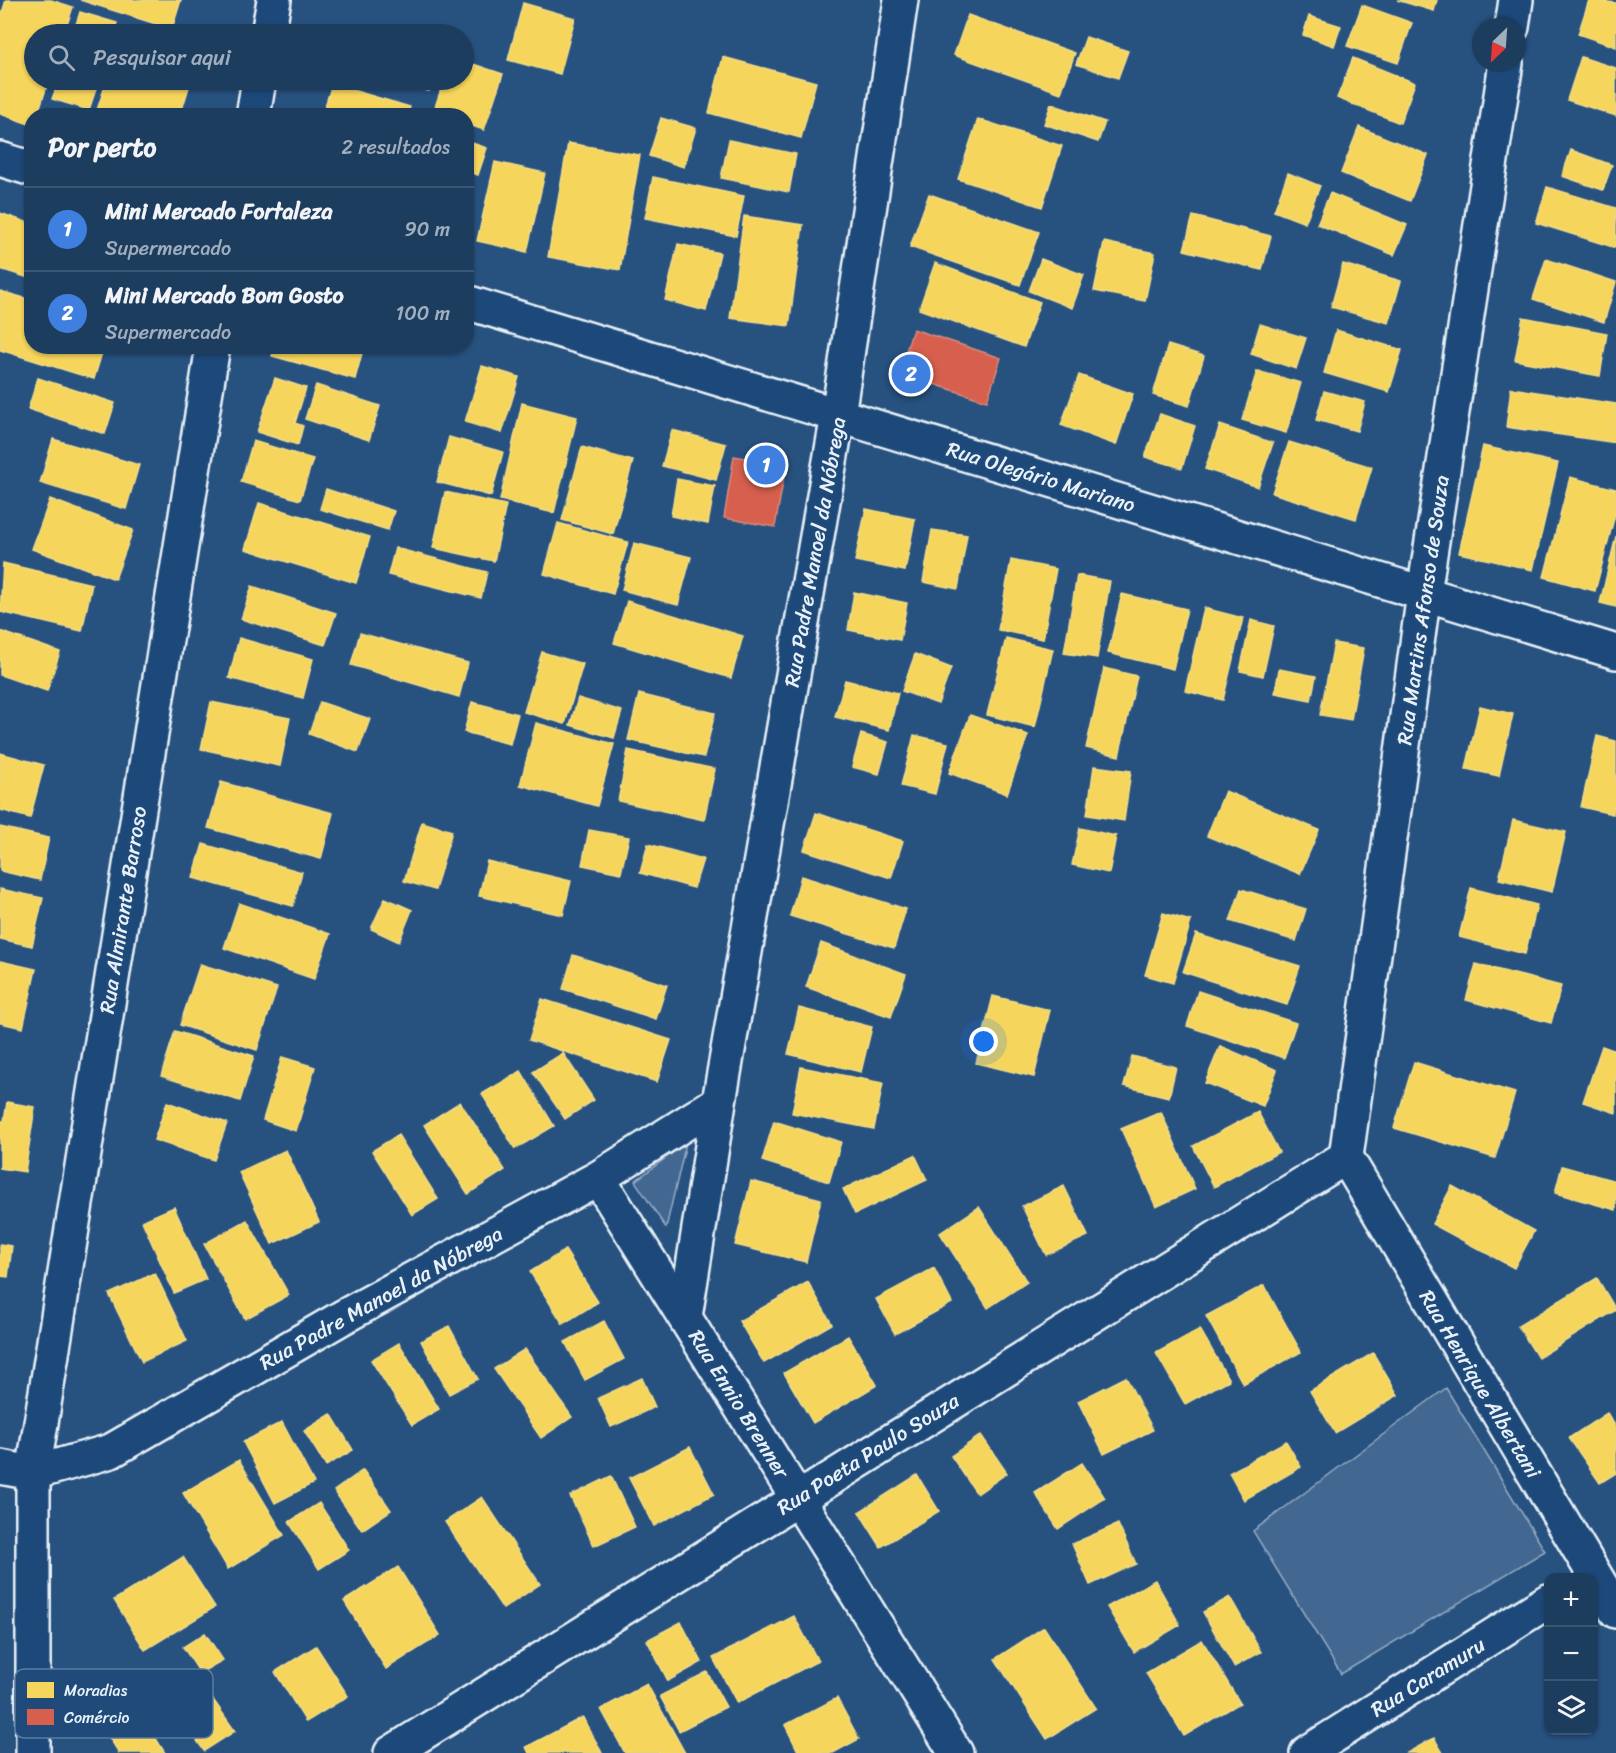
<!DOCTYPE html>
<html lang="pt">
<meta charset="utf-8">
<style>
:root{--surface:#1d3d5f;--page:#2a4868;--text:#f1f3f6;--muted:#a0aebd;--line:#3b5674;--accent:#ffd166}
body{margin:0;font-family:Sriracha,sans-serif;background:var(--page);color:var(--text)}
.controls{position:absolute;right:18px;bottom:18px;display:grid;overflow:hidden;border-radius:12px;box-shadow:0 2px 4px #0004}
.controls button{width:54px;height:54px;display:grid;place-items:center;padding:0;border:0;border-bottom:2px solid var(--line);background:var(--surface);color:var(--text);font:30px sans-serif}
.compass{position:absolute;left:1472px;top:18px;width:54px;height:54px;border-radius:50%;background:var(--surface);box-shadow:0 2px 4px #0004;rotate:205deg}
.you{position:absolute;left:984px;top:1042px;width:21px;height:21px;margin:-15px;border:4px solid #fff;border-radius:50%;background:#1a73e8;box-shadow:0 0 0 9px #1a73e833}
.badge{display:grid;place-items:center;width:39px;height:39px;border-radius:50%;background:var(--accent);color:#fff;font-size:20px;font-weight:700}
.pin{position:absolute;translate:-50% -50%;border:3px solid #fff;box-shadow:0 2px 6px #0006}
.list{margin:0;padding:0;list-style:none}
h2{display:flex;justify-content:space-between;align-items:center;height:78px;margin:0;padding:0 24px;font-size:26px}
h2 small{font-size:20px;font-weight:400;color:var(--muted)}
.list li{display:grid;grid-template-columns:39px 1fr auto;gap:18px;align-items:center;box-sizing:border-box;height:84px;padding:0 24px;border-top:2px solid var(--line)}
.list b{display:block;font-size:22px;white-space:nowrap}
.list p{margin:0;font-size:20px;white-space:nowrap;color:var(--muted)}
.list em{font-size:20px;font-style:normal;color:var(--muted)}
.icon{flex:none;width:33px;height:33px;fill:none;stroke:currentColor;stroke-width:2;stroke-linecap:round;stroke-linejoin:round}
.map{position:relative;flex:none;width:1616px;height:1753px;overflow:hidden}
.search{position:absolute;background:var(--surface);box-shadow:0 2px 4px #0004;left:24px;top:24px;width:450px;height:66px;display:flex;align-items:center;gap:15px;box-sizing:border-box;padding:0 21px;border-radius:33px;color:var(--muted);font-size:22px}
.panel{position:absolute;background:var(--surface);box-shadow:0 2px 4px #0004;left:24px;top:108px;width:450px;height:246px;border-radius:24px}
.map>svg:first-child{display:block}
</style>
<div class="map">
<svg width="1616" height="1753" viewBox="0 0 1616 1753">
<rect width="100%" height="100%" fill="#27517f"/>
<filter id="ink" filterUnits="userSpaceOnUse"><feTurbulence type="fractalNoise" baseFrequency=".0167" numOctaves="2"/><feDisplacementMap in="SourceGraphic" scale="12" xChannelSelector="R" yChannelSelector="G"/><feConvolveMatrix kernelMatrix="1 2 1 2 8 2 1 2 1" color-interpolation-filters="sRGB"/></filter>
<g filter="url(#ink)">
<!-- green -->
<path fill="#436891" stroke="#96acc4" stroke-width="1.5" d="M 686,1143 L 666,1228 L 635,1181 Z
M 1446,1388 L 1545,1551 L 1341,1674 L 1253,1531 Z"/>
<!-- homes -->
<path fill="#f6d55c" stroke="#f2dd8b" stroke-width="1.5" d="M 6,0 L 51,0 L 73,7 L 64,34 L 34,34 L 34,80 L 49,80 L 37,116 L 32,116 L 32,125 L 0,114 L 0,19 Z
M 80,0 L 181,0 L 172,29 Z
M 1397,0 L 1437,0 L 1434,11 Z
M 1589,0 L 1616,3 L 1616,47 L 1578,34 Z
M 523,3 L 575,18 L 560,74 L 508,60 Z
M 1362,5 L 1412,23 L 1398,63 L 1347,46 Z
M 80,12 L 117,23 L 113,34 L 73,34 Z
M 968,15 L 1075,53 L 1061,93 L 954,55 Z
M 1309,16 L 1341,26 L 1334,46 L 1303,35 Z
M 338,25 L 375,34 L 336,34 Z
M 1086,37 L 1128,51 L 1118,78 L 1076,64 Z
M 723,57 L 816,82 L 801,138 L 709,113 Z
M 1581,57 L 1616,68 L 1616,116 L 1567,100 Z
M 1353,58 L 1415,83 L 1400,123 L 1337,98 Z
M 464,61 L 503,74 L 484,130 L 466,124 L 466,116 L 442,116 L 433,113 L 444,80 L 464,80 Z
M 59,80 L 99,80 L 89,110 L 52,99 Z
M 107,80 L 166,80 L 189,87 L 180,116 L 95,116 Z
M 384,80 L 431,80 L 429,91 Z
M 332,84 L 410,107 L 407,116 L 322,116 Z
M 1051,104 L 1105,122 L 1098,142 L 1044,124 Z
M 661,118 L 696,128 L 684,167 L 649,156 Z
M 978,119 L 1062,146 L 1042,207 L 958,179 Z
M 1359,127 L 1428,155 L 1410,201 L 1341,173 Z
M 729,140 L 796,154 L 789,192 L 721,178 Z
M 466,141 L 487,148 L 478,175 L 466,171 Z
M 568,143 L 640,155 L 620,270 L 548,257 Z
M 1571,150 L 1612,165 L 1603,190 L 1562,176 Z
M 495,162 L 545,173 L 527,252 L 477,241 Z
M 1288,173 L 1320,186 L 1305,223 L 1274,211 Z
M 653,177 L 744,196 L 736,236 L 645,218 Z
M 1547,187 L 1616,208 L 1616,248 L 1536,223 Z
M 466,189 L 473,191 L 466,214 Z
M 1330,193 L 1407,225 L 1394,255 L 1317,224 Z
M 929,194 L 1039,232 L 1020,285 L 910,247 Z
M 0,213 L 32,224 L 32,279 L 0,269 Z
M 744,216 L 803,225 L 789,326 L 730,318 Z
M 1193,216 L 1271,236 L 1262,270 L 1184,250 Z
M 1104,242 L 1155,253 L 1145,301 L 1094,291 Z
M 678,244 L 720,253 L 706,311 L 665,300 Z
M 1041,259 L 1084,275 L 1072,308 L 1029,291 Z
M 1546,259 L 1616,282 L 1604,322 L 1533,299 Z
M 935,263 L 1040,302 L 1024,347 L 919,309 Z
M 1343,264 L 1401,281 L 1389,323 L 1331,307 Z
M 0,291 L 32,300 L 32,346 L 104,346 L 94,379 L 0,350 Z
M 1523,317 L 1607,333 L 1600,376 L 1515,360 Z
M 1260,324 L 1306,338 L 1296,369 L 1251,354 Z
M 1336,330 L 1402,350 L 1389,392 L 1324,373 Z
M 1168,345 L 1204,356 L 1189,406 L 1153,395 Z
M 275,346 L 364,346 L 355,379 L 272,356 Z
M 482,366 L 519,377 L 502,433 L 465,422 Z
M 1257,371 L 1301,383 L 1286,433 L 1242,420 Z
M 1079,375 L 1133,394 L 1116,445 L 1061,425 Z
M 38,378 L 115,403 L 105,434 L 28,409 Z
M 275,378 L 306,388 L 295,423 L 303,426 L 298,445 L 257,432 Z
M 316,385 L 380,406 L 369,440 L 305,419 Z
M 1511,388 L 1616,404 L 1616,443 L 1506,427 Z
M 1324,391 L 1365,402 L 1357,431 L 1316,420 Z
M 522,403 L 577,417 L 554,513 L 500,500 Z
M 1160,414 L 1195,426 L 1182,468 L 1145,457 Z
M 1220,425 L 1273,443 L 1258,487 L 1205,469 Z
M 672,430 L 726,444 L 716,480 L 662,466 Z
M 449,437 L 503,452 L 491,496 L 437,482 Z
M 53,439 L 139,465 L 126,509 L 40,483 Z
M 253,441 L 313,459 L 300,500 L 241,482 Z
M 1289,442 L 1372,467 L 1356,519 L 1272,493 Z
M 1483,446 L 1558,463 L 1533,570 L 1459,553 Z
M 582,447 L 633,461 L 613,534 L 562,520 Z
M 1570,477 L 1616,489 L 1616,511 L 1595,591 L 1544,577 Z
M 677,479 L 715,486 L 708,524 L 671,516 Z
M 326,489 L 394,511 L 388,530 L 320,509 Z
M 445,492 L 506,505 L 494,561 L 433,548 Z
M 50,499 L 133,530 L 115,579 L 32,549 Z
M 259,503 L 370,537 L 356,583 L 245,549 Z
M 866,509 L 915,519 L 905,571 L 855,561 Z
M 558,523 L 628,542 L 613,594 L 544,574 Z
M 932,530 L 967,535 L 958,589 L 923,582 Z
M 1616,536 L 1616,607 L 1600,603 Z
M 634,543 L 691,557 L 678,605 L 622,590 Z
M 395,548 L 487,572 L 481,598 L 388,575 Z
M 1011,560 L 1056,569 L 1043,639 L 998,630 Z
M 3,563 L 92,584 L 82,631 L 0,612 Z
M 1077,575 L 1110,581 L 1097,658 L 1064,653 Z
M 252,586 L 336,613 L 325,645 L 241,619 Z
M 854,592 L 907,603 L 900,640 L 848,630 Z
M 1122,594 L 1187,609 L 1173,669 L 1108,653 Z
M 627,601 L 743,636 L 731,678 L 614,643 Z
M 1204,608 L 1243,618 L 1223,700 L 1185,691 Z
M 1251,620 L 1274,626 L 1263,676 L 1240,671 Z
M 0,631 L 60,652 L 47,691 L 0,675 Z
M 360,633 L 468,663 L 459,697 L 351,665 Z
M 239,638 L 313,659 L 303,698 L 229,678 Z
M 1006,638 L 1053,649 L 1035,727 L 987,715 Z
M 1334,643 L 1364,648 L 1351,720 L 1320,715 Z
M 542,652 L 583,664 L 565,724 L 524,712 Z
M 915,654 L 951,668 L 938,704 L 902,691 Z
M 1104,668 L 1137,676 L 1119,756 L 1086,748 Z
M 1279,669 L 1316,676 L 1311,700 L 1275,693 Z
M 845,680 L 898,693 L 889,730 L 835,717 Z
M 639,694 L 715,713 L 704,757 L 628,740 Z
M 578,698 L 622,711 L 614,738 L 570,725 Z
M 211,702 L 290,718 L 280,766 L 201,749 Z
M 320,702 L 370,719 L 358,752 L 309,734 Z
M 472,702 L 518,714 L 510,744 L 464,732 Z
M 1480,706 L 1513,714 L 1499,776 L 1466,769 Z
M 970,715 L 1028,735 L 1007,794 L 949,773 Z
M 536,723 L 614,744 L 597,806 L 520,785 Z
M 861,734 L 888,742 L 879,774 L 852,767 Z
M 914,735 L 948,743 L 935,794 L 901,786 Z
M 1597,736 L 1616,741 L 1616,798 L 1613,814 L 1581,807 Z
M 628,750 L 715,769 L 704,820 L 618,801 Z
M 0,753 L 44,765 L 30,818 L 0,810 Z
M 1094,766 L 1131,771 L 1124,821 L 1087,815 Z
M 221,782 L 333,813 L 321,859 L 208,828 Z
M 1225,791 L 1319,830 L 1300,874 L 1207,836 Z
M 816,813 L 903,841 L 891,878 L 804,850 Z
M 1513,820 L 1566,832 L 1552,892 L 1499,879 Z
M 422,822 L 452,831 L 435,890 L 404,881 Z
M 0,827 L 49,838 L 40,880 L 0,871 Z
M 1080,828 L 1116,836 L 1109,873 L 1072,865 Z
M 589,830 L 629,837 L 621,873 L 582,865 Z
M 203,844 L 302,872 L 293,906 L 193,878 Z
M 648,844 L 703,859 L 694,888 L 640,873 Z
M 487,861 L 571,881 L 563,915 L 479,896 Z
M 801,876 L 906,909 L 894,948 L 790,916 Z
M 1471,888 L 1537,905 L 1525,954 L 1459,937 Z
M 0,889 L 43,898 L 32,946 L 0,939 Z
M 1241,889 L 1306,909 L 1296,941 L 1230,921 Z
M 385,898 L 412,910 L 399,942 L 371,929 Z
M 239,903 L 330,934 L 314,979 L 224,948 Z
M 1163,913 L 1191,921 L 1173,983 L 1145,975 Z
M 1196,934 L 1300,966 L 1287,1005 L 1183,972 Z
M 821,943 L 906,974 L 891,1017 L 806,987 Z
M 573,955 L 667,985 L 656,1019 L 563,989 Z
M 0,961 L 36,969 L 23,1028 L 0,1023 Z
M 200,964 L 277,988 L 257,1050 L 180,1025 Z
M 1476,964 L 1561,986 L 1551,1023 L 1466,1000 Z
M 1198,991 L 1296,1023 L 1284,1058 L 1187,1026 Z
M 993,996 L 1050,1010 L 1034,1077 L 976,1063 Z
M 542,999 L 671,1040 L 657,1082 L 529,1040 Z
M 799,1008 L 872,1027 L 861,1072 L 788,1054 Z
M 175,1031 L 254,1056 L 240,1101 L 161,1076 Z
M 1220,1046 L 1277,1070 L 1263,1106 L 1205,1083 Z
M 1602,1046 L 1616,1051 L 1616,1113 L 1583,1102 Z
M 563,1053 L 594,1100 L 565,1119 L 533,1072 Z
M 1132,1056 L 1176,1067 L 1169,1097 L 1124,1086 Z
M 282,1057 L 315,1067 L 296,1131 L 263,1120 Z
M 1414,1062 L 1515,1093 L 1495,1158 L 1394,1128 Z
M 801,1067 L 883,1083 L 874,1129 L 792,1113 Z
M 521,1071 L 554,1126 L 515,1149 L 482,1094 Z
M 7,1102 L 35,1107 L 25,1172 L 0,1168 L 0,1121 L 4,1121 Z
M 167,1102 L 227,1123 L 214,1160 L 154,1140 Z
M 460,1102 L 505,1170 L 468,1194 L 424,1125 Z
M 1161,1112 L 1195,1189 L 1156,1207 L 1121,1129 Z
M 1258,1112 L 1279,1152 L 1214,1187 L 1193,1146 Z
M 774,1121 L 841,1142 L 829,1182 L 762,1161 Z
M 398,1135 L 438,1199 L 412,1215 L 372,1151 Z
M 286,1150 L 319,1222 L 272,1244 L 239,1172 Z
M 915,1155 L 927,1180 L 855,1214 L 843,1189 Z
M 1562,1166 L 1616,1181 L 1616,1210 L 1555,1193 Z
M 751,1181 L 821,1199 L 806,1262 L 735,1245 Z
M 1064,1186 L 1088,1236 L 1046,1255 L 1022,1206 Z
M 1452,1186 L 1534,1231 L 1514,1268 L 1432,1224 Z
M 174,1207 L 206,1279 L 174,1293 L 142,1221 Z
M 979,1207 L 1027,1282 L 988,1308 L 940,1233 Z
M 247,1220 L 289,1295 L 245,1319 L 204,1244 Z
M 0,1244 L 12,1246 L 8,1277 L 0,1276 Z
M 565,1250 L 598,1302 L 563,1324 L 530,1272 Z
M 934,1268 L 952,1303 L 895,1334 L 876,1299 Z
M 155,1273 L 187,1341 L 142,1362 L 109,1294 Z
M 1597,1278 L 1616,1310 L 1538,1358 L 1518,1326 Z
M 808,1282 L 832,1324 L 764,1363 L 739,1321 Z
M 1264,1285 L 1301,1352 L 1243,1384 L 1206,1316 Z
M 604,1321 L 624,1359 L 585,1380 L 565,1342 Z
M 449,1326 L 478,1379 L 449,1394 L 421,1341 Z
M 1200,1329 L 1229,1380 L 1185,1404 L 1156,1353 Z
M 848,1336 L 877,1385 L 813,1423 L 784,1373 Z
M 399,1343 L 439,1409 L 412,1425 L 371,1360 Z
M 525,1349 L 572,1417 L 541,1438 L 494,1369 Z
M 1373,1353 L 1398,1395 L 1335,1433 L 1310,1391 Z
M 1126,1377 L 1153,1430 L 1104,1454 L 1078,1401 Z
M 642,1378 L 655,1407 L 611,1427 L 598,1398 Z
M 1607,1413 L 1616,1427 L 1616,1473 L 1600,1483 L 1569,1438 Z
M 331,1414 L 353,1450 L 326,1466 L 304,1431 Z
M 282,1422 L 314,1483 L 275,1503 L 243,1442 Z
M 981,1435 L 1007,1473 L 977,1494 L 951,1456 Z
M 1286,1441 L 1301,1467 L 1244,1500 L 1229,1473 Z
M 690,1447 L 714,1494 L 654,1526 L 629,1478 Z
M 239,1460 L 284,1535 L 228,1569 L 183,1493 Z
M 1082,1463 L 1105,1498 L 1058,1529 L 1035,1493 Z
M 363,1470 L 391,1510 L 362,1530 L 334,1491 Z
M 917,1475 L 939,1511 L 881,1547 L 859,1512 Z
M 611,1476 L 635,1527 L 594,1546 L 570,1496 Z
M 482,1497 L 540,1584 L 503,1609 L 445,1522 Z
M 319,1503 L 349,1550 L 319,1569 L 289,1522 Z
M 1118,1524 L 1136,1564 L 1090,1585 L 1072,1544 Z
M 183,1557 L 215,1607 L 145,1650 L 114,1600 Z
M 398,1567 L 440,1635 L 386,1669 L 344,1601 Z
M 1155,1580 L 1180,1625 L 1134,1652 L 1107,1607 Z
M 1230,1597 L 1261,1652 L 1234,1667 L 1203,1612 Z
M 794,1616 L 818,1661 L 737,1703 L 713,1658 Z
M 681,1622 L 702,1662 L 668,1681 L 647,1640 Z
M 1044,1627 L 1096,1708 L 1047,1739 L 995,1659 Z
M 205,1633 L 223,1660 L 200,1673 L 183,1647 Z
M 1202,1640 L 1240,1703 L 1184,1736 L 1146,1673 Z
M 316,1646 L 348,1696 L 306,1722 L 275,1672 Z
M 707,1672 L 726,1707 L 679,1731 L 660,1696 Z
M 198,1678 L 235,1731 L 204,1751 L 168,1698 Z
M 647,1684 L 685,1753 L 625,1753 L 601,1709 Z
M 837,1698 L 859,1739 L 833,1753 L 799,1753 L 785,1725 Z
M 135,1705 L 165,1753 L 119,1753 L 102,1726 Z
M 583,1717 L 602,1753 L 529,1753 L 526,1747 Z
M 1434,1738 L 1443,1753 L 1407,1753 Z"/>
<!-- shops -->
<path fill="#d6604d" stroke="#db8c80" stroke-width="1.5" d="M 913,329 L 1001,358 L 987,401 L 899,373 Z
M 734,456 L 786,465 L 775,527 L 724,518 Z"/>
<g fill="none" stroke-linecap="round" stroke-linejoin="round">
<defs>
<path id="minor" d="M 1512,27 L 1516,0
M 268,34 L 274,0
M 253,116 L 259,80
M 0,159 L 32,169
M 466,302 L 1616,652
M 1346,1157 L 1424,593 L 1506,63
M 1346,1157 L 1616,1611
M 598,1178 L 956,1753
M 685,1317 L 719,1102 L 838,415 L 901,0
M 0,1467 L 33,1473 L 111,1451 L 343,1317 L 598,1178 L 719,1102
M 33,1753 L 33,1473 L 213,346
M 391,1753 L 1346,1157
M 1307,1753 L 1548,1601"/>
</defs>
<!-- minor casing -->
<use href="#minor" stroke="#e8f1f8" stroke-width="38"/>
<!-- minor -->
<use href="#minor" stroke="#1f4a7a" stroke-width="33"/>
</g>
</g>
<g text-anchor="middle" stroke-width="6" stroke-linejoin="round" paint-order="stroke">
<!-- street labels -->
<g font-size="21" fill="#e8f1f8" stroke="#1f4a7a">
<text transform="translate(1041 477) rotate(17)" y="7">Rua Olegário Mariano</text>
<text transform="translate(815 552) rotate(-80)" y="7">Rua Padre Manoel da Nóbrega</text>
<text transform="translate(1423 610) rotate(-82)" y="7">Rua Martins Afonso de Souza</text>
<text transform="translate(123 910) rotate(-81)" y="7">Rua Almirante Barroso</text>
<text transform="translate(381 1298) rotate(-29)" y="7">Rua Padre Manoel da Nóbrega</text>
<text transform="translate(1480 1384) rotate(59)" y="7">Rua Henrique Albertani</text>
<text transform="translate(739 1404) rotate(58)" y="7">Rua Ennio Brenner</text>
<text transform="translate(868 1454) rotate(-32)" y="7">Rua Poeta Paulo Souza</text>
<text transform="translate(1428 1677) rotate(-32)" y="7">Rua Caramuru</text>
</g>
</g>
<!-- legend -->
<rect x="15" y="1669" width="198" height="69" rx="9" fill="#1f4a7a" stroke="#5b7ca0" stroke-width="1.5"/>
<rect x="27" y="1682" width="27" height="16" fill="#f6d55c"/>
<rect x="27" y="1709" width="27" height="16" fill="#d6604d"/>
<g font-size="16" fill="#e8f1f8">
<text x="64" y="1696">Moradias</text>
<text x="64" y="1723">Comércio</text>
</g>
</svg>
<div class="controls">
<button>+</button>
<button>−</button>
<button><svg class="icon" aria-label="layers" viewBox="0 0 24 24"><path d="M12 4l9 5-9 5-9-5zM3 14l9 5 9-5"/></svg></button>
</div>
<svg class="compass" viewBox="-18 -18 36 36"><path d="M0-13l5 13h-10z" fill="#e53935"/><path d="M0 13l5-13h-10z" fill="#a0aebd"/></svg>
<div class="you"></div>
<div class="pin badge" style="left:766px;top:465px;background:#3f7fe0">1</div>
<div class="pin badge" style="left:911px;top:374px;background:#3f7fe0">2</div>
<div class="search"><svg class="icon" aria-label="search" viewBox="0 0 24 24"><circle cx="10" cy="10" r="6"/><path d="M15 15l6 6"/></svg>Pesquisar aqui</div>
<section class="panel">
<h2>Por perto<small>2 resultados</small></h2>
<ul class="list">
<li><span class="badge" style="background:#3f7fe0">1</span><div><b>Mini Mercado Fortaleza</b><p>Supermercado</p></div><em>90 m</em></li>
<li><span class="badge" style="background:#3f7fe0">2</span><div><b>Mini Mercado Bom Gosto</b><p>Supermercado</p></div><em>100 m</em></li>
</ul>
</section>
</div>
